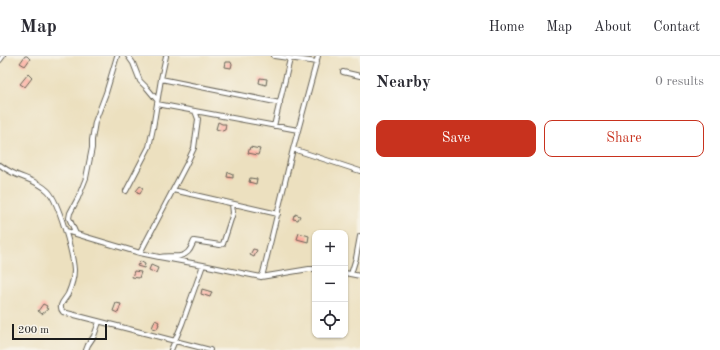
<!DOCTYPE html>
<meta charset="utf-8">
<style>
:root{--surface:#fff;--page:#f2f2f3;--text:#2b2b33;--muted:#7c7c81;--line:#e1e1e2;--accent:#c8321e}
body{margin:0;font-family:"Old Standard TT",serif;background:var(--page);color:var(--text)}
.controls{position:absolute;right:12px;bottom:12px;display:grid;overflow:hidden;border-radius:8px;box-shadow:0 1px 3px #0004}
.controls button{width:36px;height:36px;display:grid;place-items:center;padding:0;border:0;border-bottom:1px solid var(--line);background:var(--surface);color:var(--text);font:20px sans-serif}
.scale{position:absolute;left:12px;bottom:10px;width:95px;box-sizing:border-box;padding-left:4px;border:2px solid #1c1c1c;border-top:0;font-size:11px;line-height:14px;white-space:nowrap;color:#1c1c1c;-webkit-text-stroke:3px #f7f3e8;paint-order:stroke}
.list{margin:0;padding:0;list-style:none}
h2{display:flex;justify-content:space-between;align-items:center;height:52px;margin:0;padding:0 16px;font-size:17px}
h2 small{font-size:13px;font-weight:400;color:var(--muted)}
.actions{display:flex;gap:8px;padding:12px 16px}
.actions a{flex:1;padding:9px 0;border:1px solid var(--accent);border-radius:8px;text-align:center;font-size:14px;color:var(--accent)}
.actions .main{background:var(--accent);color:#fff}
.icon{flex:none;width:22px;height:22px;fill:none;stroke:currentColor;stroke-width:2;stroke-linecap:round;stroke-linejoin:round}
.map{position:relative;flex:none;width:360px;height:294px;overflow:hidden}
header{display:flex;align-items:center;gap:24px;box-sizing:border-box;height:56px;padding:0 20px;background:var(--surface);border-bottom:1px solid var(--line)}
header strong{font-size:19px}
nav{display:flex;gap:22px;margin-inline-start:auto;font-size:14px}
main{display:flex}
aside{flex:1;background:var(--surface)}
.map>svg:first-child{display:block}
</style>
<header>
<strong>Map</strong>
<nav><a>Home</a><a>Map</a><a>About</a><a>Contact</a></nav>
</header>
<main>
<div class="map">
<svg width="360" height="294" viewBox="0 0 360 294">
<rect width="100%" height="100%" fill="#f7f3e8"/>
<filter id="ink" filterUnits="userSpaceOnUse"><feTurbulence type="fractalNoise" baseFrequency=".025" numOctaves="2"/><feDisplacementMap in="SourceGraphic" scale="8" xChannelSelector="R" yChannelSelector="G"/><feConvolveMatrix kernelMatrix="1 2 1 2 8 2 1 2 1" color-interpolation-filters="sRGB"/></filter>
<filter id="wash" filterUnits="userSpaceOnUse"><feTurbulence type="fractalNoise" baseFrequency=".012" numOctaves="4" result="noise"/><feDisplacementMap in="SourceGraphic" scale="16" xChannelSelector="R" yChannelSelector="G"/><feGaussianBlur stdDeviation="0.9" result="paint"/><feColorMatrix in="noise" values="0 0 0 0 0 0 0 0 0 0 0 0 0 0 0 0 0 1.4 0 .05"/><feComposite in="paint" operator="in"/></filter>
<g filter="url(#wash)">
<rect width="100%" height="100%" fill="#ece0bf"/>
<g id="blocks">
<!-- building -->
<path fill="#fdac9f" d="M 25,0 L 27,0 L 30,3 L 25,10 L 20,7 Z
M 226,6 L 231,6 L 231,7 L 232,8 L 231,12 L 225,11 Z
M 28,18 L 32,22 L 25,31 L 20,28 Z
M 260,22 L 267,23 L 266,29 L 259,27 Z
M 218,66 L 222,68 L 226,68 L 225,74 L 224,74 L 223,75 L 216,73 Z
M 250,91 L 260,93 L 258,99 L 248,97 Z
M 228,116 L 233,118 L 233,122 L 227,121 Z
M 250,122 L 257,123 L 256,128 L 249,126 Z
M 140,130 L 143,132 L 140,138 L 137,137 L 138,136 L 136,135 Z
M 295,158 L 300,160 L 298,164 L 293,163 L 294,159 L 295,160 Z
M 299,177 L 309,180 L 308,186 L 297,183 Z
M 253,193 L 257,194 L 254,201 L 250,199 Z
M 140,205 L 145,208 L 144,212 L 137,210 L 138,208 L 139,209 Z
M 151,209 L 158,212 L 156,217 L 149,214 Z
M 134,215 L 141,216 L 139,222 L 132,221 Z
M 202,233 L 212,236 L 210,241 L 201,238 Z
M 116,247 L 121,248 L 118,257 L 113,255 Z
M 43,248 L 47,250 L 46,252 L 48,253 L 42,258 L 38,255 Z
M 155,264 L 159,266 L 158,268 L 159,268 L 157,273 L 152,272 Z"/>
</g>
</g>
<g filter="url(#ink)">
<use href="#blocks" fill-opacity="0" stroke="#656155" stroke-width="1"/>
<g fill="none" stroke-linecap="round" stroke-linejoin="round">
<defs>
<path id="minor" d="M 128,0 L 133,7 L 140,25 L 147,32 L 157,44
M 274,0 L 317,6
M 0,4 L 3,0
M 343,16 L 360,20
M 161,23 L 280,47
M 157,48 L 298,74
M 274,70 L 290,3
M 293,93 L 360,115
M 0,109 C 4,112 9,115 13,117 C 25,123 38,125 48,135 C 59,146 73,198 74,214 C 74,221 71,231 68,238 C 65,244 57,249 63,256 L 210,294
M 173,134 L 278,158
M 126,135 L 149,91 L 153,72 L 161,23 L 166,0
M 66,175 L 140,197 L 159,201 L 203,209 L 261,221 L 309,213 L 315,213
M 76,178 L 69,162 L 70,157 L 78,142 L 86,122 L 92,92 L 92,84 L 95,66 L 106,37 L 117,0
M 140,197 L 186,109 L 194,92 L 198,63 L 195,55
M 160,201 C 170,198 180,204 188,196 C 191,193 192,189 194,185 L 220,189 L 223,188 L 233,157 L 232,148
M 345,217 L 360,220
M 351,218 L 356,202 L 360,180
M 261,221 L 263,217 L 293,93 L 318,0
M 86,294 L 88,289 L 94,280 L 99,266
M 171,294 L 182,268 L 203,209"/>
</defs>
<!-- minor casing -->
<use href="#minor" stroke="#656155" stroke-width="6"/>
<!-- minor -->
<use href="#minor" stroke="#fff" stroke-width="4"/>
</g>
</g>
</svg>
<div class="controls">
<button>+</button>
<button>−</button>
<button><svg class="icon" aria-label="locate" viewBox="0 0 24 24"><circle cx="12" cy="12" r="6"/><path d="M12 2v4M12 18v4M2 12h4M18 12h4"/></svg></button>
</div>
<div class="scale">200 m</div>
</div>
<aside>
<h2>Nearby<small>0 results</small></h2>
<ul class="list">
</ul>
<div class="actions"><a class="main">Save</a><a>Share</a></div>
</aside>
</main>
